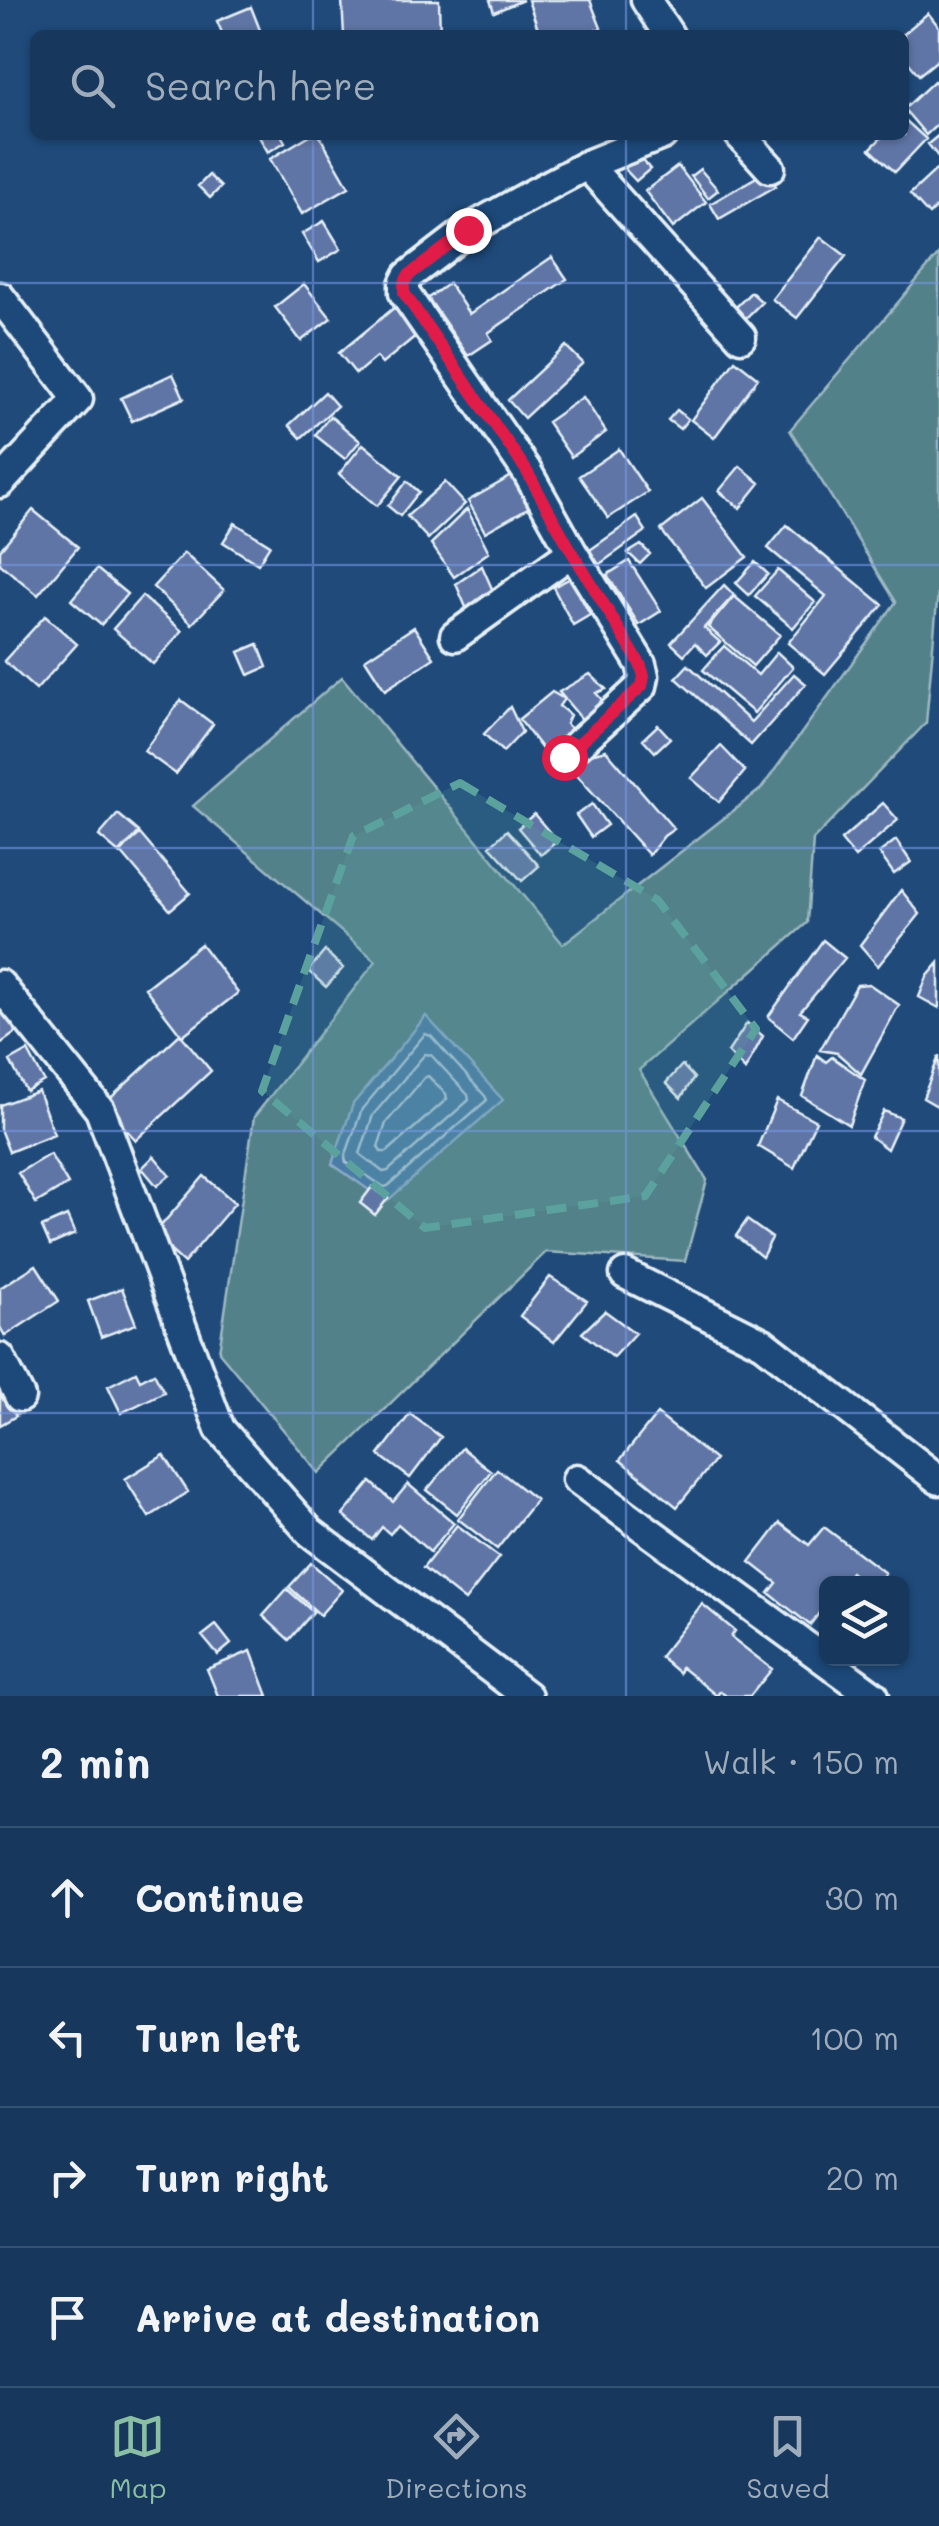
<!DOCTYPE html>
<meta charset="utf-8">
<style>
:root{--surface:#17385c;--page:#244365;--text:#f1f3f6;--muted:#9eacbb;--line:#365272;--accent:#8abfa5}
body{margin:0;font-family:Mali,sans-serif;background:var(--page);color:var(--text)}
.controls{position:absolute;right:30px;bottom:30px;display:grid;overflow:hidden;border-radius:15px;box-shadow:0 2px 8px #0004}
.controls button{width:90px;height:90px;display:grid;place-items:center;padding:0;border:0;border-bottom:2px solid var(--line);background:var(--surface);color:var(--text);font:50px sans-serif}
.stop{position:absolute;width:30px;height:30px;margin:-22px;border:8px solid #e11d48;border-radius:50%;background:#fff}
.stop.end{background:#e11d48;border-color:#fff;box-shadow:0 2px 10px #0008}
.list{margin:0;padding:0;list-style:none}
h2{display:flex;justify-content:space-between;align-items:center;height:130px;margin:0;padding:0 40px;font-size:42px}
h2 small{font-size:32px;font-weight:400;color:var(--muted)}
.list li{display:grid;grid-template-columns:65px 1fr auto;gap:30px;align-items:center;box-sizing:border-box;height:140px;padding:0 40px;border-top:2px solid var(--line)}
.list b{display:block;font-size:38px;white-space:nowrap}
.list em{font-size:32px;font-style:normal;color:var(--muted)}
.icon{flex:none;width:55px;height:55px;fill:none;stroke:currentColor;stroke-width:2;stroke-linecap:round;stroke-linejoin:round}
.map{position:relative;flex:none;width:939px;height:1696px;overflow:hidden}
.search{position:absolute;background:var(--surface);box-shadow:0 2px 8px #0004;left:30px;right:30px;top:30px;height:110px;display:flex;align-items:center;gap:25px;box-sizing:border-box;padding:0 35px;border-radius:15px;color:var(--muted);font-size:38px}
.sheet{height:690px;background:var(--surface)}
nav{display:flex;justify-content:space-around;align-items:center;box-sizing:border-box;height:140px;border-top:2px solid var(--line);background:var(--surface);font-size:28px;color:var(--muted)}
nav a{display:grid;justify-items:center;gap:5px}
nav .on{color:var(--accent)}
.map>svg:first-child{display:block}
</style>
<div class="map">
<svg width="939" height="1696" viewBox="0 0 939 1696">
<rect width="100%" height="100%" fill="#1f4a7a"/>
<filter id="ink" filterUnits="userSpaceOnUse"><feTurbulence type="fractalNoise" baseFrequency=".01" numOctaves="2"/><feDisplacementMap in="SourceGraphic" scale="20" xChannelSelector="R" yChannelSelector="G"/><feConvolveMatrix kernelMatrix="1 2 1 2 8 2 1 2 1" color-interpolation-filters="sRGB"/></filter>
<g filter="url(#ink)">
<!-- green -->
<path fill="#53818a" stroke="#9eb9c1" stroke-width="2.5" d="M 939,254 L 939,580 L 926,723 L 813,840 L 807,923 L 639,1070 L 707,1180 L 685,1261 L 546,1252 L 319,1473 L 219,1352 L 254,1117 L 376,961 L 193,806 L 342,677 L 563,944 L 761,789 L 896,602 L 790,430 Z"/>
<!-- water -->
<path fill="#497ba6" stroke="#89aac7" stroke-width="2.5" d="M 426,1016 L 503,1100 L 386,1202 L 332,1164 L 353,1104 Z"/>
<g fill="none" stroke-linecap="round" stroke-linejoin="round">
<!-- shore -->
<path stroke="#a8c2d7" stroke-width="2.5" d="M 425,1034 L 431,1036 L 485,1096 L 487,1100 L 388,1186 L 384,1187 L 346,1162 L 345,1157 L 362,1109 Z
M 425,1054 L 431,1055 L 468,1095 L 469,1100 L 388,1171 L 383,1172 L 360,1154 L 373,1115 Z
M 428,1076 L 446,1094 L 447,1099 L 387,1152 L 381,1152 L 378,1147 L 386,1123 L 424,1078 Z"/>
</g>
<!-- building -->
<path fill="#5f75a5" stroke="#e8f1f8" stroke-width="2.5" d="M 342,0 L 439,0 L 440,35 L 344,35 Z
M 490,0 L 523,0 L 494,12 Z
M 528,0 L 590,0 L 601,28 L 582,35 L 540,35 Z
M 251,7 L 262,35 L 223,35 L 217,21 Z
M 928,13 L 939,27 L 939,59 L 919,75 L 904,57 L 904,35 L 902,35 Z
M 934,81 L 939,86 L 939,123 L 926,135 L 904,109 Z
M 904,119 L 926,139 L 895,172 L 870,149 L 884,135 L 904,135 Z
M 258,135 L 281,135 L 285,142 L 268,152 Z
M 310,135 L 319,135 L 349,187 L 302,214 L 270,159 Z
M 939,135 L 939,158 L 928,144 Z
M 637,153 L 650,169 L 636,181 L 622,166 Z
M 678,166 L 706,202 L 673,228 L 645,191 Z
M 939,167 L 939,205 L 929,215 L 910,194 Z
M 700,169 L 718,190 L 708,198 L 691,176 Z
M 767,171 L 776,186 L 719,219 L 710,204 Z
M 209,175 L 221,187 L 210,198 L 198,186 Z
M 324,221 L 341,249 L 319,262 L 302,234 Z
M 821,237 L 846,256 L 797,318 L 772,299 Z
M 552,257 L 567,279 L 488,333 L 492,340 L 468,356 L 428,298 L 449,283 L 469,314 Z
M 304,284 L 331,318 L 301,341 L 275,307 Z
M 751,292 L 762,302 L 744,320 L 734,309 Z
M 395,307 L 418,334 L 382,364 L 376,357 L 356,374 L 339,353 Z
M 566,346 L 583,363 L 524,418 L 508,400 Z
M 735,360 L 758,378 L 714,438 L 691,420 Z
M 173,374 L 184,398 L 132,421 L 121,398 Z
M 325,392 L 337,406 L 301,438 L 289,425 Z
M 583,397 L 606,432 L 571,457 L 547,422 Z
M 677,410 L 688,419 L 680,429 L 668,420 Z
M 330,416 L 360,441 L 345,459 L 315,435 Z
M 363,444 L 402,476 L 377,506 L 339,474 Z
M 619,449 L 648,492 L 608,518 L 579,476 Z
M 740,466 L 760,483 L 740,508 L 719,491 Z
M 517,473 L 535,504 L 485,532 L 468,501 Z
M 407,481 L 419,492 L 400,516 L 388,506 Z
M 445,482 L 465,504 L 428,539 L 407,516 Z
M 702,498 L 747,557 L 706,588 L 661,530 Z
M 467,509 L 489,552 L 454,577 L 431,544 Z
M 33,510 L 78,547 L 38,595 L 0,564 L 0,550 Z
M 637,517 L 646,531 L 597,566 L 587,552 Z
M 235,523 L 270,545 L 258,564 L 223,542 Z
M 787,525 L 883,605 L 825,674 L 788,643 L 826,596 L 768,548 Z
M 641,545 L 650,554 L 640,564 L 628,553 Z
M 184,553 L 224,590 L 192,624 L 153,587 Z
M 629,561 L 661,611 L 639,625 L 607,575 Z
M 755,562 L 768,574 L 749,595 L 736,583 Z
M 482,566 L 497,600 L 471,619 L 456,584 Z
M 97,569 L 127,594 L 101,625 L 71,600 Z
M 778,570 L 815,602 L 793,628 L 755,596 Z
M 571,578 L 590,615 L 573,625 L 553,587 Z
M 724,585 L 734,595 L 704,628 L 720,642 L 707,655 L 695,643 L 684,655 L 671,643 Z
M 142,596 L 182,631 L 153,664 L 113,629 Z
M 734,596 L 780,635 L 753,666 L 708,627 Z
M 45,616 L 77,644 L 36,690 L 4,661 Z
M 414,627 L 434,658 L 385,690 L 365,659 Z
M 258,644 L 267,667 L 249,675 L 239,652 Z
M 724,646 L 758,675 L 777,652 L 793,667 L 754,713 L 703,670 Z
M 688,665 L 751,722 L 794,674 L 806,684 L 751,745 L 676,678 Z
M 590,674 L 606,689 L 596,693 L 610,709 L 585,723 L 559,692 Z
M 552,692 L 564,699 L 559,706 L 570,715 L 566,724 L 578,735 L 548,757 L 519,719 Z
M 181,700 L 213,724 L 176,774 L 144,751 Z
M 510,707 L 522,732 L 503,752 L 484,734 Z
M 658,725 L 670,738 L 655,752 L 643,739 Z
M 721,746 L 745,771 L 719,802 L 691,778 Z
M 606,750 L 674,829 L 664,836 L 649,855 L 576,774 L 586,755 Z
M 883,803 L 898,820 L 855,857 L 841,840 Z
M 592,804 L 607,825 L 591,837 L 576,815 Z
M 118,814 L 139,832 L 120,854 L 99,836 Z
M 534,814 L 557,841 L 541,855 L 518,828 Z
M 507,830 L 539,866 L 522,881 L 490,846 Z
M 140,834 L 190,893 L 170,910 L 120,851 Z
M 896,840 L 911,862 L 894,874 L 879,853 Z
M 901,890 L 920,914 L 878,966 L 860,945 Z
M 823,940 L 845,958 L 800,1012 L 808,1016 L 793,1038 L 768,1017 Z
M 201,944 L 238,993 L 182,1036 L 145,988 Z
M 325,951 L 343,968 L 326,987 L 308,971 Z
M 939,963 L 939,1008 L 919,997 L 927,977 Z
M 869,984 L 899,1005 L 861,1074 L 837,1053 L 820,1050 L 857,985 Z
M 4,1012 L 18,1031 L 0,1044 L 0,1015 Z
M 747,1023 L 763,1036 L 745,1070 L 728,1052 Z
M 179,1035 L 182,1036 L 211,1071 L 136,1140 L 103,1105 Z
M 28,1051 L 44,1081 L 26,1091 L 10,1061 Z
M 817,1055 L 826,1062 L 832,1057 L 865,1080 L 849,1125 L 802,1096 Z
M 939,1056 L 939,1107 L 923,1098 Z
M 682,1065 L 694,1078 L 681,1098 L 666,1083 Z
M 38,1091 L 54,1134 L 9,1152 L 0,1129 L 0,1105 Z
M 777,1100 L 816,1121 L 794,1168 L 758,1146 Z
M 884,1111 L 901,1118 L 887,1149 L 871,1137 Z
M 50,1154 L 68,1184 L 36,1203 L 18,1173 Z
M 154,1156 L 170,1175 L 157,1186 L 142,1168 Z
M 204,1176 L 235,1203 L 184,1263 L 153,1235 Z
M 372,1187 L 388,1198 L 375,1215 L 360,1203 Z
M 67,1216 L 75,1234 L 50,1245 L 42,1227 Z
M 747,1220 L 772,1238 L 762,1257 L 736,1236 Z
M 36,1265 L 59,1301 L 5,1336 L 0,1327 L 0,1288 Z
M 550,1277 L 587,1301 L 554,1342 L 520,1316 Z
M 122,1288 L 136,1324 L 101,1337 L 88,1301 Z
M 605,1311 L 635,1333 L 613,1357 L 582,1333 Z
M 136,1372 L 140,1380 L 154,1373 L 164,1392 L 121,1413 L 108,1386 Z
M 0,1389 L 16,1416 L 0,1425 Z
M 410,1414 L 441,1437 L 410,1478 L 379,1455 Z
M 657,1414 L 715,1460 L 677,1507 L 620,1460 Z
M 462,1448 L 491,1471 L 457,1514 L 427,1490 Z
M 164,1455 L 188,1492 L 149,1517 L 125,1479 Z
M 497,1469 L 536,1500 L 497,1549 L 458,1519 Z
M 371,1482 L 393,1502 L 408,1484 L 454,1523 L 430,1552 L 398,1524 L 390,1534 L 382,1527 L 372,1540 L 343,1515 Z
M 780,1523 L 809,1545 L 824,1527 L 885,1573 L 877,1584 L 865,1584 L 851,1572 L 842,1584 L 826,1584 L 826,1604 L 810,1625 L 769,1593 L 777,1583 L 750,1562 Z
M 457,1525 L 499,1557 L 465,1601 L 423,1568 Z
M 311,1563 L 342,1590 L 320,1615 L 289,1587 Z
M 287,1589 L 313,1612 L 289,1640 L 263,1616 Z
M 702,1604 L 735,1631 L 731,1637 L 772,1669 L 750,1696 L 726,1696 L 720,1691 L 717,1696 L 681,1667 L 679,1673 L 660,1657 Z
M 216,1625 L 231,1644 L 218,1655 L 202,1636 Z
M 251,1651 L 268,1696 L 218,1696 L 207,1669 Z"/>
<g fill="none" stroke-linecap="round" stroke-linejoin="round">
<defs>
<path id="minor" d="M 646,0 L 669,35
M 740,135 L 770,168
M 587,165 L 741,337
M 0,297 L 78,399 L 0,483
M 455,636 L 572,552
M 564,757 L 642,686 L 644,676 L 641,664 L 572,552 L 526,470 L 404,293 L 404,284 L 408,276 L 468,230 L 536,192 L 587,165 L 662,135
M 0,985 L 100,1110 L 220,1429 L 310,1532 L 527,1696
M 625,1274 L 763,1343 L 939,1480
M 0,1358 L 20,1397
M 577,1479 L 874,1696"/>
</defs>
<!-- minor casing -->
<use href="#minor" stroke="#e8f1f8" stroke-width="35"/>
<!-- minor -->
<use href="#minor" stroke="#1f4a7a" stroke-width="28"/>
</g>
</g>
<g fill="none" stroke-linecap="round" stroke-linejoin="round" filter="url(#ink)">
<!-- route -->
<path stroke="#e11d48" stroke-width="12" d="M 468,230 L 408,276 L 404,284 L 404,293 L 526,470 L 572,552 L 640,664 L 644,676 L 642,686 L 564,757"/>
</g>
<!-- marked area -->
<path fill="#5ba19e" fill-opacity="0.2" stroke="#5ba19e" stroke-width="8" stroke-dasharray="20 12" stroke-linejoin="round" d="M 460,783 L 658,900 L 756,1029 L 645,1196 L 425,1228 L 262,1091 L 353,836 Z"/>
<!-- grid -->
<path fill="none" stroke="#7897e6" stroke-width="2.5" stroke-opacity="0.55" d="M 313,0 L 313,35M 626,0 L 626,35M 313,135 L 313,1696M 626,135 L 626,1696M 0,283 L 939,283M 0,565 L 939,565M 0,848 L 939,848M 0,1131 L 939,1131M 0,1413 L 939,1413"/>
</svg>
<div class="controls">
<button><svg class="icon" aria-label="layers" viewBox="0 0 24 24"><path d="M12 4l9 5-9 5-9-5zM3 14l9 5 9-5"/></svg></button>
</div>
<div class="stop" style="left:564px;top:757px"></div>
<div class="stop end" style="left:468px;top:230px"></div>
<div class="search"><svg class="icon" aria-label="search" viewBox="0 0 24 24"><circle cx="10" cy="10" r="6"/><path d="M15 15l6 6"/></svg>Search here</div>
</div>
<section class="sheet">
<h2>2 min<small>Walk · 150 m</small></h2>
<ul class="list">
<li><svg class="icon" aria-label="ahead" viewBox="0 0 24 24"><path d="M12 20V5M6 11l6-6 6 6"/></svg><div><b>Continue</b></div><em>30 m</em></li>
<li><svg class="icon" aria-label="left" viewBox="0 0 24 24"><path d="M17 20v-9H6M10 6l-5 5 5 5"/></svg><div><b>Turn left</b></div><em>100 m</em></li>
<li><svg class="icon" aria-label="right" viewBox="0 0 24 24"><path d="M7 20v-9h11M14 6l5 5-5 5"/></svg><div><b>Turn right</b></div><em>20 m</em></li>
<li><svg class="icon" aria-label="arrive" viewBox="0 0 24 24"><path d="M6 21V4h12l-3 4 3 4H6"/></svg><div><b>Arrive at destination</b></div></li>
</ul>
</section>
<nav>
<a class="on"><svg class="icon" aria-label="map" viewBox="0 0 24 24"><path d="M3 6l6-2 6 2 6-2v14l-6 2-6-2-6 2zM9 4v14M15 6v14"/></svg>Map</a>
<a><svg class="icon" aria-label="directions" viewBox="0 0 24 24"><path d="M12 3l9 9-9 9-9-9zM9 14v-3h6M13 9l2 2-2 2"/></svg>Directions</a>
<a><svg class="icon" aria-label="saved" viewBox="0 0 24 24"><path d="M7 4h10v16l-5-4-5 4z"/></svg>Saved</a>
</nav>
